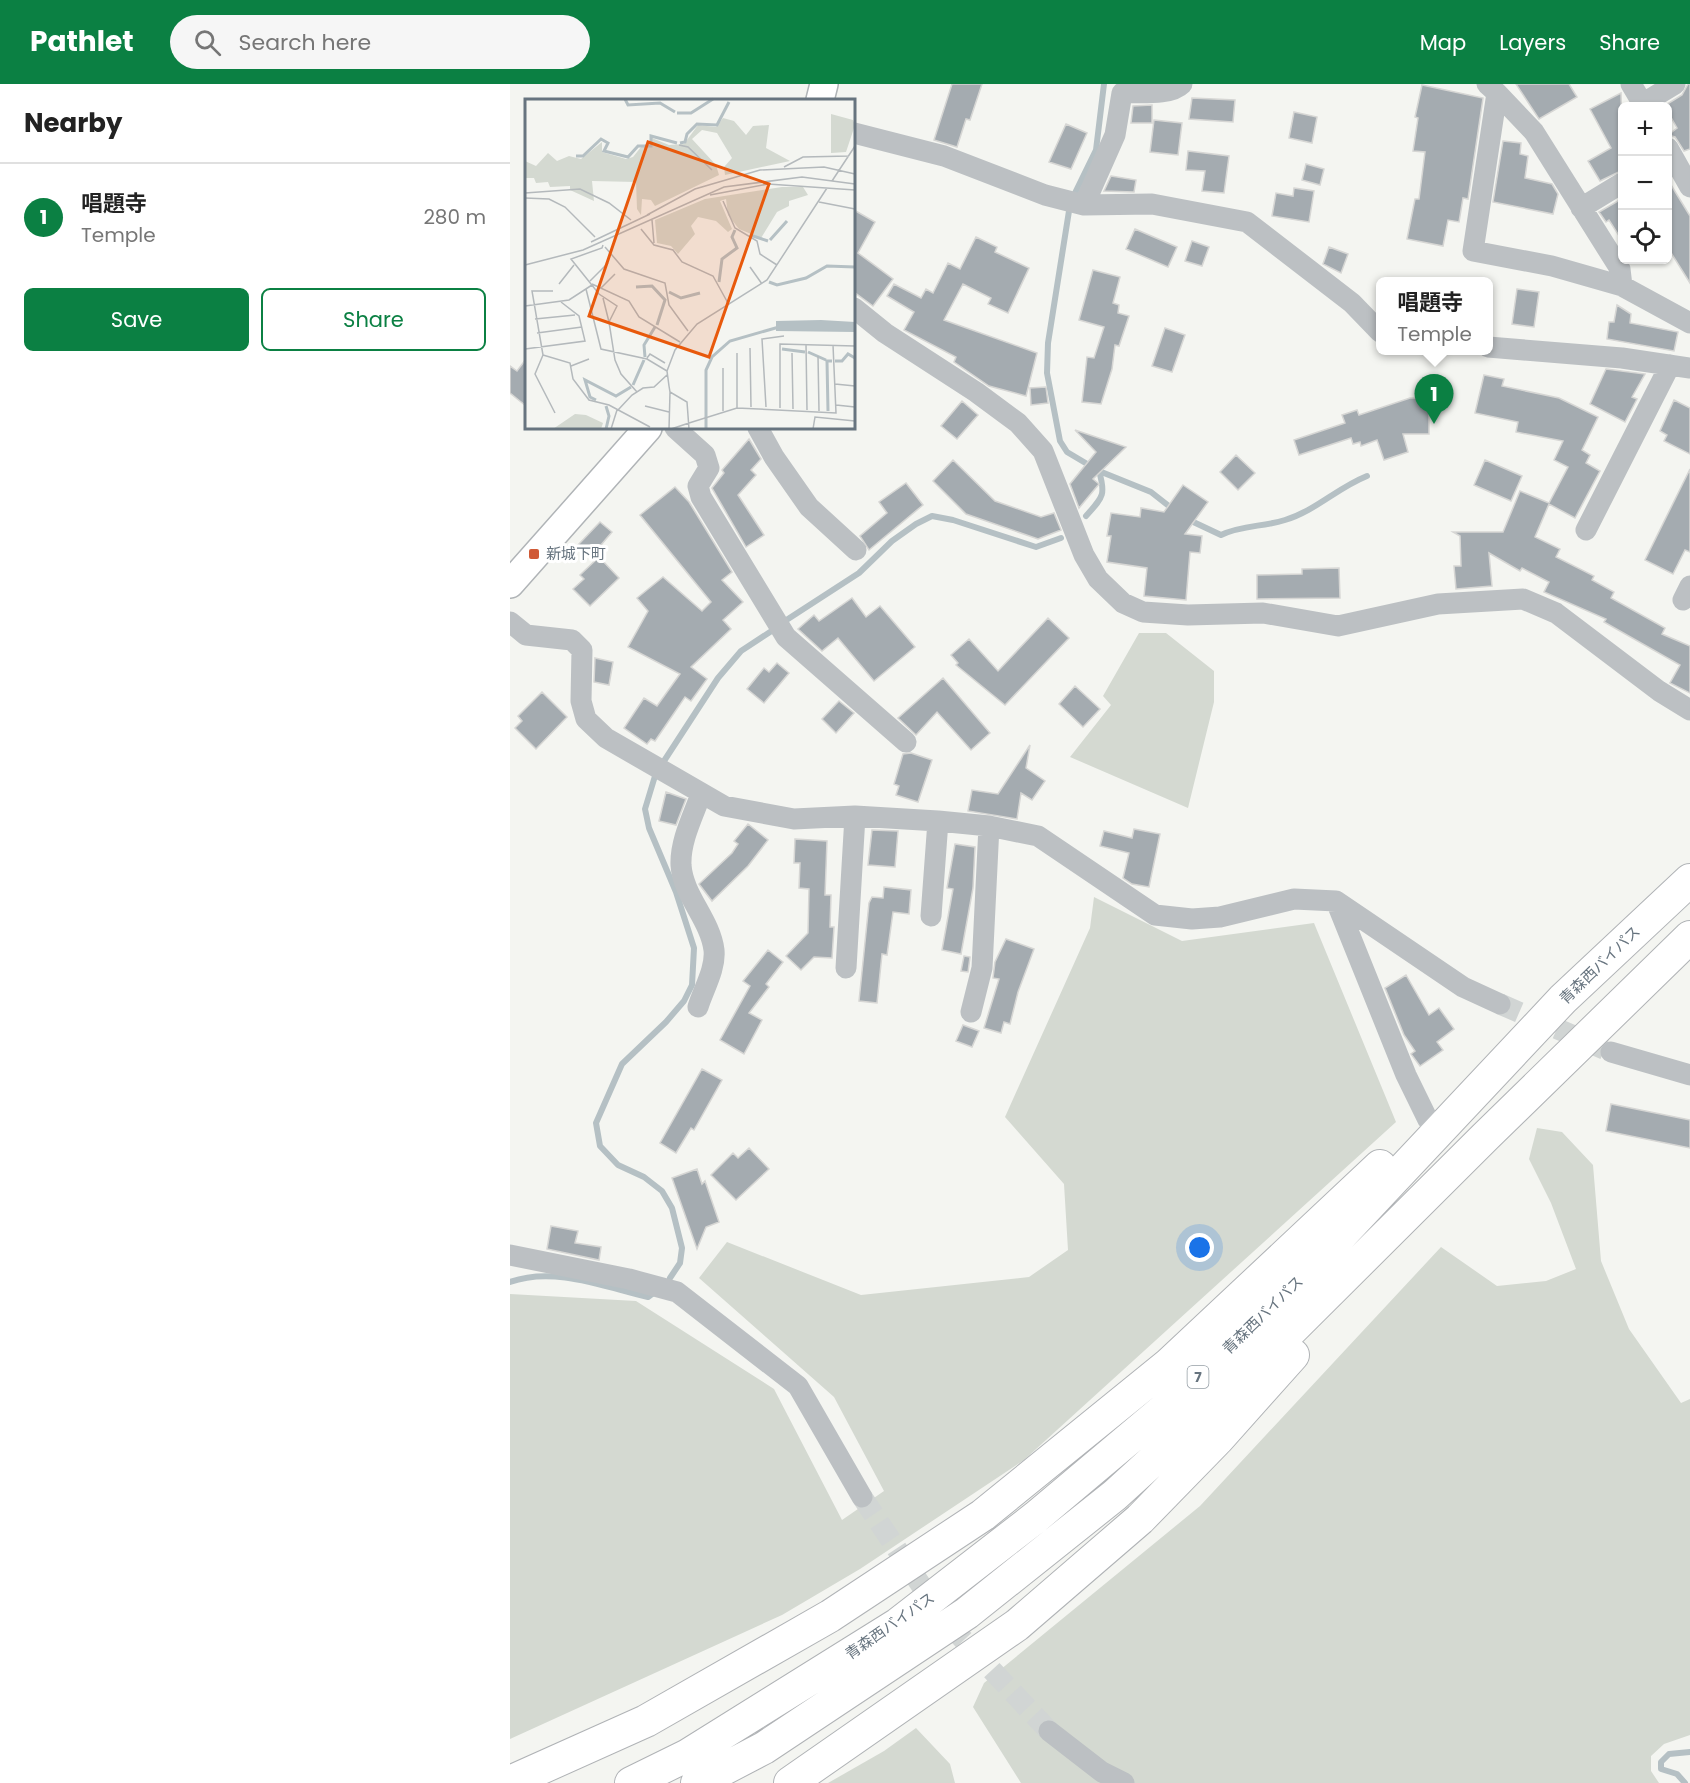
<!DOCTYPE html>
<meta charset="utf-8">
<style>
:root{--surface:#fff;--page:#f6f6f6;--text:#222;--muted:#767676;--line:#e0e0e0;--accent:#0b8043}
body{margin:0;font-family:Poppins,"Noto Sans JP",sans-serif;background:var(--page);color:var(--text)}
.controls{position:absolute;right:18px;top:18px;display:grid;overflow:hidden;border-radius:9px;box-shadow:0 2px 4px #0004}
.controls button{width:54px;height:54px;display:grid;place-items:center;padding:0;border:0;border-bottom:2px solid var(--line);background:var(--surface);color:var(--text);font:30px sans-serif}
.you{position:absolute;left:690px;top:1164px;width:21px;height:21px;margin:-15px;border:4px solid #fff;border-radius:50%;background:#1a73e8;box-shadow:0 0 0 9px #1a73e833}
.badge{display:grid;place-items:center;width:39px;height:39px;border-radius:50%;background:var(--accent);color:#fff;font-size:20px;font-weight:700}
.pin{position:absolute;translate:-50% -50px;filter:drop-shadow(0 2px 3px #0008)}
.pin::after{content:'';position:absolute;top:32px;width:21px;height:18px;background:inherit;clip-path:polygon(0 0,100% 0,50% 100%)}
.popup{position:absolute;left:866px;top:193px;width:117px;height:78px;box-sizing:border-box;display:grid;place-content:center;border-radius:9px;background:var(--surface);filter:drop-shadow(0 2px 4px #0005);font-size:20px;white-space:nowrap;color:var(--muted)}
.popup b{font-size:22px;color:var(--text)}
.popup::after{content:'';position:absolute;left:50%;top:100%;margin-left:-12px;border:12px solid transparent;border-top-color:var(--surface)}
.list{margin:0;padding:0;list-style:none}
h2{display:flex;justify-content:space-between;align-items:center;height:78px;margin:0;padding:0 24px;font-size:26px}
h2 small{font-size:20px;font-weight:400;color:var(--muted)}
.list li{display:grid;grid-template-columns:39px 1fr auto;gap:18px;align-items:center;box-sizing:border-box;height:108px;padding:0 24px;border-top:2px solid var(--line)}
.list b{display:block;font-size:22px;white-space:nowrap}
.list p{margin:0;font-size:20px;white-space:nowrap;color:var(--muted)}
.list em{font-size:20px;font-style:normal;color:var(--muted)}
.actions{display:flex;gap:12px;padding:18px 24px}
.actions a{flex:1;padding:14px 0;border:2px solid var(--accent);border-radius:9px;text-align:center;font-size:21px;color:var(--accent)}
.actions .main{background:var(--accent);color:#fff}
.icon{flex:none;width:33px;height:33px;fill:none;stroke:currentColor;stroke-width:2;stroke-linecap:round;stroke-linejoin:round}
.map{position:relative;flex:none;width:1180px;height:1699px;overflow:hidden}
header{display:flex;align-items:center;gap:36px;box-sizing:border-box;height:84px;padding:0 30px;background:var(--accent);color:#fff}
header strong{font-size:28px}
nav{display:flex;gap:33px;margin-inline-start:auto;font-size:21px}
.search{width:420px;height:54px;background:var(--page);display:flex;align-items:center;gap:15px;box-sizing:border-box;padding:0 21px;border-radius:33px;color:var(--muted);font-size:22px}
main{display:flex}
aside{flex:1;background:var(--surface)}
.map>svg:first-child{display:block}
</style>
<header>
<strong>Pathlet</strong>
<div class="search"><svg class="icon" aria-label="search" viewBox="0 0 24 24"><circle cx="10" cy="10" r="6"/><path d="M15 15l6 6"/></svg>Search here</div>
<nav><a>Map</a><a>Layers</a><a>Share</a></nav>
</header>
<main>
<aside>
<h2>Nearby<small></small></h2>
<ul class="list">
<li><span class="badge">1</span><div><b>唱題寺</b><p>Temple</p></div><em>280 m</em></li>
</ul>
<div class="actions"><a class="main">Save</a><a>Share</a></div>
</aside>
<div class="map">
<svg width="1180" height="1699" viewBox="0 0 1180 1699">
<rect width="100%" height="100%" fill="#f4f5f1"/>
<!-- green -->
<path fill="#d4d9d1" d="M 629,549 L 656,549 L 704,587 L 704,618 L 678,724 L 560,673 L 601,621 L 593,612 Z
M 584,813 L 672,857 L 804,839 L 886,1038 L 514,1376 L 350,1485 L 272,1531 L 0,1655 L 0,1210 L 126,1217 L 264,1305 L 332,1436 L 374,1407 L 324,1313 L 189,1194 L 217,1158 L 351,1211 L 519,1193 L 558,1166 L 554,1100 L 495,1033 L 580,844 Z
M 1027,1044 L 1052,1048 L 1083,1081 L 1091,1177 L 1119,1245 L 1171,1319 L 1180,1315 L 1180,1651 L 1154,1660 L 1141,1672 L 1141,1687 L 1149,1699 L 511,1699 L 463,1623 L 474,1599 L 690,1422 L 931,1163 L 987,1202 L 1036,1197 L 1066,1185 L 1041,1119 L 1019,1075 Z
M 406,1644 L 440,1680 L 445,1699 L 318,1699 L 374,1667 Z"/>
<g fill="none" stroke-linecap="round" stroke-linejoin="round">
<!-- stream -->
<path stroke="#b5c0c4" stroke-width="6" d="M 565,109 L 586,66 L 594,0
M 559,127 L 538,259 L 537,289 L 550,357 L 557,368 L 589,387 L 641,408 L 664,426
M 576,432 C 593,413 596,411 589,387
M 677,435 L 711,451 C 732,441 753,443 775,436 C 805,427 827,404 857,392
M 278,535 L 349,489 L 382,457 L 406,440 L 422,432 L 443,436 L 526,463 L 551,454
M 154,677 L 208,594 L 231,567 L 260,548
M 145,692 L 135,725 L 139,744 L 166,808 L 184,864 L 182,901 L 174,917 L 156,938 L 112,980 L 86,1039 L 90,1062 L 108,1081 L 134,1093 L 152,1107 L 162,1124 L 172,1164 L 170,1179 L 160,1194
M 0,1198 C 44,1182 95,1203 138,1213 L 142,1210
M 1175,1699 L 1167,1690 L 1151,1685 L 1151,1678 L 1159,1670 L 1180,1668"/>
</g>
<!-- building -->
<path fill="#a4abb0" stroke="#d6d6d4" stroke-width="1.5" d="M 442,0 L 472,0 L 460,36 L 456,35 L 447,63 L 424,56 Z
M 1006,0 L 1059,0 L 1067,13 L 1029,35 Z
M 1178,0 L 1180,0 L 1180,65 L 1174,67 L 1165,53 L 1158,51 L 1167,44 L 1158,28 L 1158,22 L 1154,22 L 1172,11 Z
M 912,1 L 973,14 L 958,115 L 953,114 L 949,138 L 938,136 L 933,162 L 897,155 L 905,115 L 909,115 L 915,68 L 903,67 L 908,34 L 905,33 Z
M 1111,9 L 1113,86 L 1090,97 L 1078,77 L 1101,64 L 1080,25 Z
M 682,14 L 725,16 L 723,38 L 679,35 Z
M 642,21 L 642,39 L 621,39 L 623,22 Z
M 784,28 L 807,33 L 802,59 L 779,54 Z
M 644,36 L 672,39 L 668,71 L 640,68 Z
M 556,40 L 577,49 L 561,85 L 539,78 Z
M 993,57 L 1011,59 L 1010,70 L 1018,72 L 1015,94 L 1042,100 L 1048,110 L 1043,130 L 983,118 Z
M 678,67 L 719,72 L 714,109 L 692,107 L 695,87 L 676,86 Z
M 796,80 L 814,85 L 810,101 L 792,96 Z
M 601,92 L 626,96 L 624,108 L 594,107 Z
M 1158,96 L 1180,132 L 1180,199 L 1158,164 Z
M 784,104 L 804,107 L 799,138 L 762,132 L 766,109 L 783,112 Z
M 1113,114 L 1113,158 L 1099,136 L 1096,138 L 1089,128 Z
M 344,126 L 365,138 L 348,169 L 383,195 L 363,222 L 344,208 Z
M 625,145 L 667,163 L 658,183 L 616,165 Z
M 466,153 L 487,163 L 485,168 L 519,184 L 498,229 L 478,220 L 481,214 L 453,200 L 434,236 L 527,269 L 516,312 L 479,302 L 444,278 L 446,273 L 394,246 L 404,228 L 377,212 L 384,200 L 411,214 L 416,205 L 423,209 L 438,179 L 450,185 Z
M 682,157 L 699,163 L 692,182 L 675,177 Z
M 819,163 L 838,170 L 831,189 L 813,180 Z
M 583,186 L 610,193 L 603,219 L 609,221 L 608,229 L 619,232 L 609,262 L 605,261 L 602,285 L 591,320 L 572,318 L 577,273 L 584,274 L 594,243 L 569,236 Z
M 1007,205 L 1029,208 L 1024,243 L 1002,240 Z
M 1107,221 L 1121,230 L 1120,239 L 1168,248 L 1164,267 L 1097,255 L 1099,238 L 1104,238 Z
M 655,244 L 675,251 L 662,288 L 642,282 Z
M 16,275 L 16,322 L 0,309 L 0,282 L 7,287 Z
M 1096,285 L 1135,290 L 1122,313 L 1127,315 L 1115,338 L 1080,320 Z
M 974,291 L 994,295 L 992,302 L 1049,314 L 1088,333 L 1072,366 L 1080,371 L 1076,379 L 1090,387 L 1065,434 L 1039,420 L 1025,453 L 1050,465 L 1046,473 L 1084,492 L 1082,496 L 1104,508 L 1101,514 L 1155,544 L 1152,550 L 1180,562 L 1180,609 L 1160,599 L 1170,581 L 1094,538 L 1096,535 L 1034,508 L 1039,498 L 1012,484 L 1010,487 L 979,469 L 982,502 L 946,505 L 944,482 L 951,482 L 950,452 L 943,448 L 993,448 L 1010,407 L 1039,419 L 1058,383 L 1044,376 L 1053,357 L 1006,348 L 1008,338 L 965,329 Z
M 536,303 L 538,319 L 521,321 L 520,304 Z
M 900,314 L 919,314 L 919,350 L 893,350 L 898,368 L 874,376 L 867,356 L 851,362 L 850,358 L 843,360 L 841,354 L 789,371 L 784,356 L 835,339 L 832,331 L 847,326 L 849,331 Z
M 1164,316 L 1180,324 L 1180,370 L 1154,357 L 1157,351 L 1150,347 Z
M 452,317 L 468,331 L 447,355 L 431,342 Z
M 565,346 L 616,363 L 583,395 L 589,400 L 569,424 L 560,400 L 586,368 Z
M 239,355 L 251,375 L 241,386 L 246,391 L 228,411 L 254,451 L 236,463 L 202,404 L 214,389 L 212,386 Z
M 726,371 L 745,389 L 728,406 L 710,388 Z
M 443,376 L 485,417 L 531,433 L 544,429 L 551,446 L 528,455 L 456,430 L 423,397 Z
M 975,376 L 1012,392 L 1001,417 L 964,401 Z
M 1180,385 L 1180,468 L 1175,466 L 1163,490 L 1135,476 Z
M 396,399 L 413,421 L 359,466 L 350,452 L 377,429 L 369,418 Z
M 673,401 L 698,418 L 675,450 L 692,452 L 690,469 L 680,468 L 676,516 L 634,512 L 637,484 L 597,478 L 601,452 L 597,452 L 601,429 L 630,433 L 631,424 L 654,428 Z
M 165,403 L 179,418 L 222,488 L 212,496 L 233,518 L 213,536 L 221,545 L 181,583 L 197,595 L 181,617 L 175,613 L 145,657 L 141,655 L 137,660 L 114,644 L 134,614 L 147,622 L 170,590 L 118,563 L 138,527 L 127,514 L 153,493 L 192,527 L 201,518 L 130,431 Z
M 90,438 L 102,448 L 91,461 L 95,465 L 83,477 L 68,461 Z
M 89,473 L 109,494 L 80,522 L 63,505 L 74,495 L 70,491 Z
M 829,484 L 830,514 L 747,515 L 747,491 L 792,490 L 792,485 Z
M 342,514 L 356,533 L 370,522 L 405,563 L 364,597 L 328,554 L 312,567 L 288,545 L 304,531 L 309,537 Z
M 538,534 L 559,554 L 495,621 L 446,581 L 448,579 L 441,571 L 459,555 L 488,587 Z
M 85,574 L 103,578 L 99,601 L 84,598 Z
M 267,579 L 279,589 L 254,619 L 237,605 L 254,584 L 259,588 Z
M 433,594 L 480,649 L 461,666 L 427,628 L 406,651 L 388,634 Z
M 565,602 L 590,625 L 573,643 L 549,620 Z
M 32,608 L 57,633 L 26,665 L 5,644 L 12,637 L 8,632 Z
M 329,617 L 344,629 L 326,649 L 312,635 Z
M 520,661 L 516,684 L 535,697 L 522,716 L 511,709 L 507,735 L 458,727 L 462,706 L 488,710 Z
M 401,669 L 422,676 L 408,718 L 386,711 L 389,702 L 384,700 L 393,670 Z
M 156,708 L 176,715 L 166,741 L 149,737 Z
M 238,740 L 258,756 L 238,782 L 202,817 L 189,800 L 222,769 L 228,760 L 224,757 Z
M 624,745 L 650,750 L 639,803 L 622,800 L 613,794 L 619,769 L 590,762 L 594,747 L 622,754 Z
M 362,746 L 388,747 L 385,783 L 358,781 Z
M 285,755 L 317,757 L 315,811 L 321,811 L 320,843 L 324,843 L 322,874 L 304,873 L 291,886 L 276,872 L 298,849 L 299,805 L 289,804 L 290,779 L 284,779 Z
M 445,760 L 465,763 L 463,804 L 451,870 L 432,866 L 443,805 L 437,804 Z
M 374,803 L 401,806 L 399,830 L 383,828 L 377,871 L 372,870 L 367,919 L 349,917 L 359,819 L 362,813 L 373,814 Z
M 496,855 L 524,865 L 508,908 L 500,940 L 494,938 L 491,949 L 474,944 L 489,895 L 483,894 L 485,878 Z
M 258,866 L 273,878 L 256,900 L 259,903 L 239,929 L 252,936 L 234,970 L 210,956 L 240,902 L 233,897 Z
M 454,872 L 460,873 L 458,888 L 451,887 Z
M 896,891 L 919,931 L 929,924 L 944,945 L 927,958 L 933,966 L 910,982 L 901,970 L 905,967 L 894,951 L 875,904 Z
M 453,941 L 469,947 L 462,963 L 446,957 Z
M 192,985 L 212,996 L 184,1046 L 181,1044 L 166,1069 L 150,1059 Z
M 1101,1020 L 1180,1036 L 1180,1064 L 1096,1047 Z
M 239,1064 L 259,1085 L 226,1116 L 201,1091 L 223,1069 L 228,1074 Z
M 187,1085 L 192,1100 L 195,1097 L 209,1138 L 196,1143 L 187,1165 L 162,1094 Z
M 41,1142 L 68,1147 L 65,1159 L 91,1163 L 89,1176 L 37,1165 Z"/>
<g fill="none" stroke-linecap="round" stroke-linejoin="round">
<!-- minor-tunnel -->
<path stroke="#d1d5d4" stroke-width="21" stroke-dasharray="21 10" stroke-linecap="butt" d="M 990,920 L 1101,968
M 352,1413 L 433,1534 L 539,1647"/>
<defs>
<path id="major" d="M 310,16 L 314,0
M 0,500 L 138,344"/>
<path id="highway" d="M 0,1698 L 136,1637 L 320,1532 L 473,1431 L 659,1280 L 870,1082
M 121,1699 L 178,1671 L 388,1540 L 526,1433 L 658,1322 L 787,1198 L 1053,915 L 1180,796
M 187,1699 L 254,1664 L 457,1529 L 605,1411 L 732,1295 L 976,1052 L 1180,853
M 280,1699 L 507,1541 L 630,1435 L 708,1355 L 783,1271"/>
</defs>
<!-- major casing -->
<use href="#major" stroke="#b0b4b7" stroke-width="30"/>
<!-- highway casing -->
<use href="#highway" stroke="#b0b3b6" stroke-width="34"/>
<!-- minor -->
<path stroke="#bcc0c3" stroke-width="21" d="M 977,0 L 987,9 L 963,167 L 1042,182 L 1112,202 L 1180,239
M 1121,0 L 1134,22
M 987,9 L 1024,48 L 1110,185 L 1112,202
M 1132,20 L 1165,0
M 344,49 L 434,72 L 535,111 L 574,121 L 642,120 L 737,138 L 842,219 L 870,248
M 1158,64 L 1180,103
M 574,121 L 605,51 L 612,9 C 629,8 660,12 672,0
M 1071,124 L 1112,99
M 344,224 L 375,249 L 466,308 L 508,339 L 533,367 L 574,471 L 588,495 L 613,519 L 633,528 L 678,531 L 753,529 L 828,542 L 928,520 L 1013,515 L 1046,529 L 1149,607 L 1180,626
M 978,263 L 1112,274 L 1180,284
M 165,344 L 195,371 L 199,384 L 188,402 L 191,413 L 276,553 L 396,658
M 248,344 L 264,373 L 299,423 L 346,466
M 1076,446 L 1160,281
M 1173,516 L 1180,502
M 0,538 L 16,551 L 62,556 L 72,566 L 71,617 L 76,635 L 96,654 L 214,722 L 284,735 L 345,732 L 428,737 L 479,742 L 528,752 L 645,831 L 682,835 L 710,833 L 784,815 L 826,817 L 953,903 L 990,920
M 826,817 L 896,991 L 918,1036
M 421,832 L 428,737
M 336,884 L 345,732
M 188,923 C 193,906 206,885 204,866 C 200,835 173,812 171,781 C 170,757 183,732 191,710
M 461,928 L 472,884 L 479,742
M 1101,968 L 1180,991
M 0,1171 L 119,1195 L 167,1208 L 288,1302 L 352,1413
M 539,1647 L 592,1688 L 614,1699"/>
<!-- major -->
<use href="#major" stroke="#fff" stroke-width="27"/>
<!-- highway -->
<use href="#highway" stroke="#fff" stroke-width="32"/>
</g>
<!-- markers -->
<rect fill="#d05a36" stroke="#fff" stroke-width="2" x="18" y="464" width="12" height="12" rx="3"/>
<g text-anchor="middle" stroke-width="6" stroke-linejoin="round" paint-order="stroke">
<!-- shield labels -->
<rect fill="#fff" stroke="#959ea5" stroke-width="1.5" x="677.5" y="1282" width="21" height="22" rx="4.5"/>
<g font-size="14" font-weight="bold" fill="#67747f">
<text x="688" y="1298">7</text>
</g>
<!-- poi labels -->
<g font-size="15" fill="#67747f" stroke="#fff" text-anchor="start">
<text x="36" y="475">新城下町</text>
</g>
<!-- street labels -->
<g font-size="15" fill="#67747f" stroke="#fff">
<text transform="translate(1090 881) rotate(-44)" y="5">青森西バイパス</text>
<text transform="translate(753 1231) rotate(-44)" y="5">青森西バイパス</text>
<text transform="translate(380 1542) rotate(-35)" y="5">青森西バイパス</text>
</g>
</g>
<!-- overview -->
<g transform="translate(15 15)">
<rect width="330" height="330" fill="#f4f5f1"/>
<path d="M 306,15 L 328,21 L 330,26 L 321,53 L 306,54 ZM 198,19 L 209,22 L 221,36 L 228,27 L 244,26 L 241,49 L 265,62 L 200,76 L 199,68 L 207,59 L 192,34 L 177,31 L 167,40 L 191,66 L 194,76 L 130,107 L 126,101 L 117,100 L 116,116 L 112,110 L 111,83 L 67,82 L 69,102 L 45,91 L 45,87 L 25,88 L 23,83 L 11,84 L 9,79 L 0,79 L 0,62 L 11,67 L 23,54 L 32,62 L 44,57 L 56,60 L 77,43 L 77,53 L 101,60 L 108,58 L 116,48 L 126,48 L 127,39 L 144,46 L 159,45 L 173,26 L 191,28 ZM 257,88 L 278,88 L 283,96 L 264,102 L 264,107 L 252,113 L 236,139 L 214,130 L 203,116 L 201,100 L 195,102 L 207,130 L 203,133 L 191,122 L 173,118 L 166,127 L 170,135 L 153,155 L 146,147 L 132,144 L 130,121 L 180,100 ZM 50,315 L 61,316 L 78,324 L 76,330 L 28,330 Z" fill="#d4d9d1"/>
<path d="M 296,221 L 330,223 L 330,233 L 251,232 L 251,222 Z" fill="#b5c0c4"/>
<path fill="none" stroke="#b5c0c4" stroke-width="3" d="M 100,0 L 103,6 L 135,4 L 150,13M 152,14 L 166,14 L 188,0M 155,44 L 160,43 L 162,35 L 172,25 L 192,26 L 204,3M 51,57 L 58,57 L 76,40 L 83,44 L 79,52 L 103,58 L 113,47 L 126,47 L 126,37 L 152,44M 225,136 L 243,142M 245,141 L 262,122M 194,183 L 197,160 L 212,149 L 207,138 L 210,131M 244,183 L 252,186 L 281,179 L 302,167 L 330,168M 111,188 L 127,187 L 140,201 L 132,226M 144,193 L 156,199 L 175,194M 257,250 L 280,253M 283,253 L 301,261M 120,258 L 119,246 L 130,228M 310,262 L 317,262 L 323,255 L 330,259M 108,286 L 119,261M 71,301 L 65,298 L 60,281 L 91,297 L 106,288M 81,307 L 84,317 L 81,330M 303,312 L 302,262 L 307,262M 181,330 L 181,271 L 187,258 L 205,242 L 254,228"/>
<path fill="none" stroke="#b4b9bc" stroke-width="1.5" d="M 154,46 L 163,48 L 187,71M 259,68 L 278,58 L 324,57M 307,82 L 330,47M 0,94 L 55,90 L 84,104 L 106,121M 185,96 L 243,85 L 330,91M 0,99 L 24,100 L 40,108 L 70,138M 198,102 L 210,129 L 232,142 L 235,155 L 252,166M 294,103 L 330,110M 122,116 L 170,90 L 235,71 L 299,68 L 330,75M 127,121 L 129,144M 116,130 L 129,146 L 148,151 L 157,163 L 188,177 L 204,206M 66,143 L 125,115M 78,146 L 77,149 L 46,160 L 74,195 L 92,207 L 84,223 L 90,261 L 96,275 L 112,293M 80,148 L 99,170 L 140,184 L 144,206 L 163,232M 0,166 L 58,151 L 199,88 L 277,78 L 330,85M 225,168 L 237,185M 65,182 L 83,164M 34,185 L 49,166M 67,185 L 104,202 L 114,218 L 155,243M 76,189 L 90,175M 61,190 L 76,250 L 122,260 L 142,272M 28,192 L 7,192 L 18,256 L 10,275 L 30,314M 78,199 L 84,223M 0,207 L 44,201 L 67,186M 10,220 L 50,216M 12,234 L 57,228M 281,245 L 282,311M 225,249 L 226,308M 0,250 L 60,242 L 54,217 L 36,203M 212,254 L 212,309M 267,254 L 268,310M 18,256 L 45,264 L 48,280 L 64,301 L 84,306 L 125,328M 293,257 L 294,312M 122,259 L 125,255 L 140,264M 46,267 L 64,260M 198,269 L 198,312M 310,285 L 330,287M 311,306 L 330,308M 120,307 L 144,313M 241,308 L 237,240 L 259,237M 255,309 L 255,245 L 330,247M 93,311 L 107,296 L 118,289 L 129,288 L 142,276M 164,324 L 212,309 L 311,314 L 308,246M 86,330 L 92,311M 144,330 L 145,293M 146,330 L 164,324M 164,330 L 162,303 L 145,293 L 144,287 L 142,272 L 150,251 L 172,225 L 242,181 L 302,89M 288,330 L 290,318 L 330,322"/>
<path fill="#e8590c" fill-opacity="0.15" stroke="#e8590c" stroke-width="3" d="M 123,43 L 244,85 L 184,258 L 64,217 Z"/>
<rect width="330" height="330" fill="none" stroke="#67747f" stroke-width="3"/>
</g>
</svg>
<div class="controls">
<button>+</button>
<button>−</button>
<button><svg class="icon" aria-label="locate" viewBox="0 0 24 24"><circle cx="12" cy="12" r="6"/><path d="M12 2v4M12 18v4M2 12h4M18 12h4"/></svg></button>
</div>
<div class="you"></div>
<div class="pin badge" style="left:924px;top:340px">1</div>
<div class="popup"><b>唱題寺</b>Temple</div>
</div>
</main>
